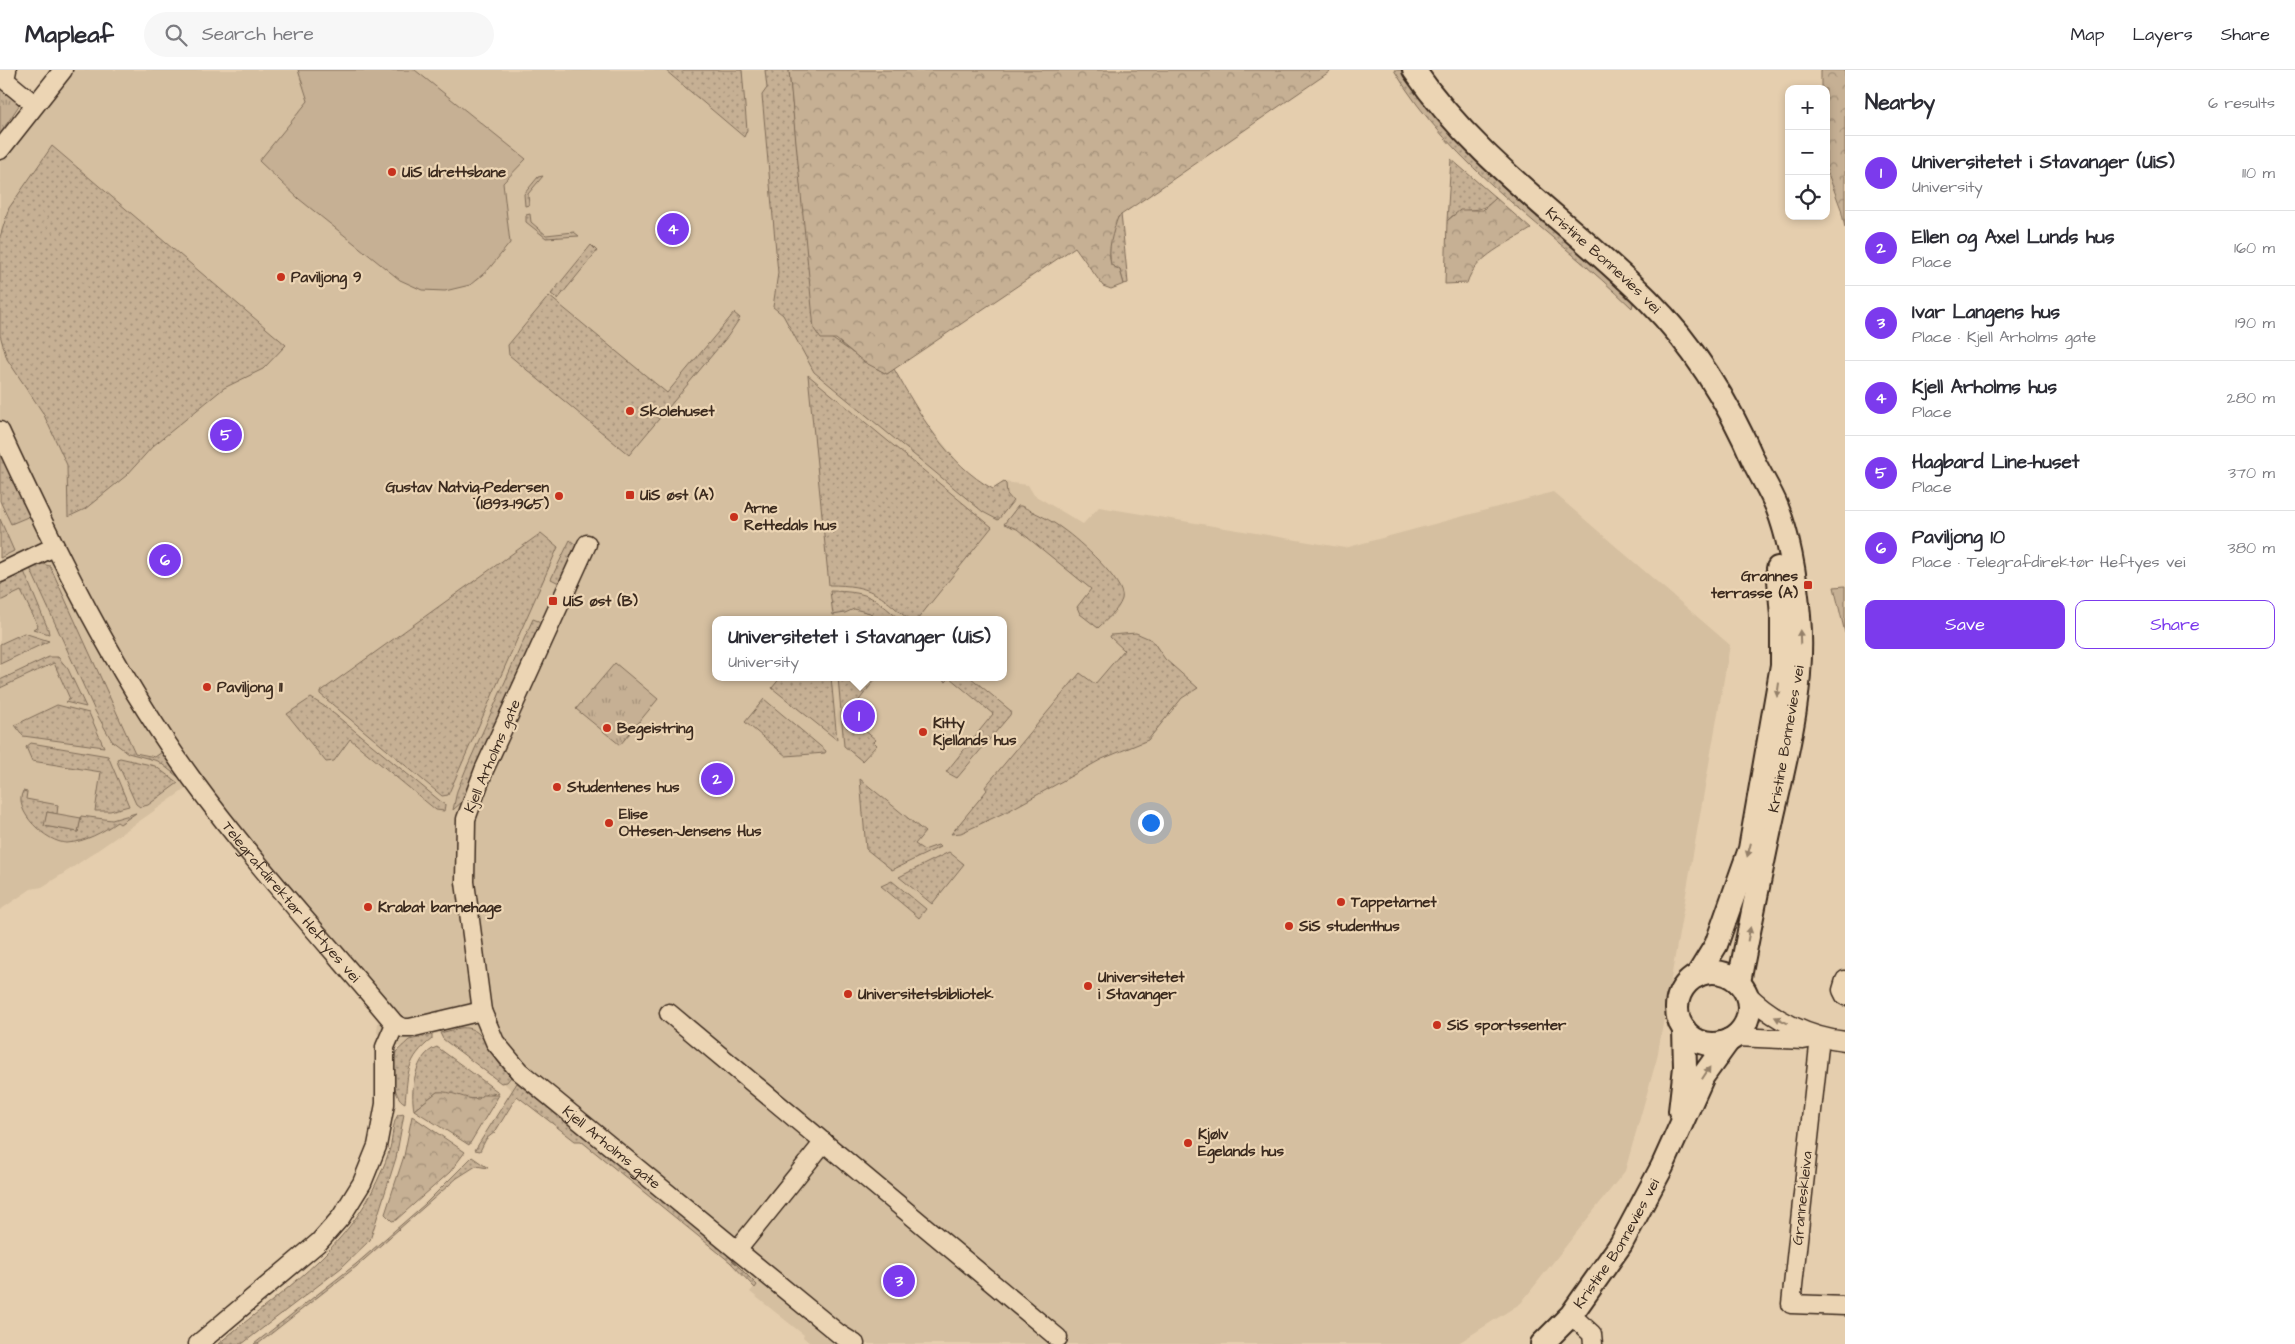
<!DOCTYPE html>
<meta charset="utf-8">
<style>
:root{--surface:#fff;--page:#f7f7f7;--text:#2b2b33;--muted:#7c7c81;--line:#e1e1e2;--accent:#7c3aed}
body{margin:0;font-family:"Architects Daughter",sans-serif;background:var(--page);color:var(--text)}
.controls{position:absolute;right:15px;top:15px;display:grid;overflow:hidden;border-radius:10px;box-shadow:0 2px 8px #0003}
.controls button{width:45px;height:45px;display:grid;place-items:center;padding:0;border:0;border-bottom:1px solid var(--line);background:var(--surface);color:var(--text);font:25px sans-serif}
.you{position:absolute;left:1150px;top:752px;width:18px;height:18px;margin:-12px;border:4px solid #fff;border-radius:50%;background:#1a73e8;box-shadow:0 0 0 8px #1a73e833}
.badge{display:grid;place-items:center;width:32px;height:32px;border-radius:50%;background:var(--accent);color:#fff;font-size:16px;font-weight:700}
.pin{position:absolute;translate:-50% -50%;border:2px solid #fff;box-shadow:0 1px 5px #0006}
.popup{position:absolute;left:712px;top:546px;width:295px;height:65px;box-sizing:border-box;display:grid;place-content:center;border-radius:10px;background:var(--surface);filter:drop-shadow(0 1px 4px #0005);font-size:16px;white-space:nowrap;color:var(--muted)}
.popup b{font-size:19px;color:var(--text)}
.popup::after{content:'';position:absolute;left:50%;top:100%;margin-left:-10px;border:10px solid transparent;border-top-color:var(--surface)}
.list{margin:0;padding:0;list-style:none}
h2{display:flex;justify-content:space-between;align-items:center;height:65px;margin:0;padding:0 20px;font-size:21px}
h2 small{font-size:16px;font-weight:400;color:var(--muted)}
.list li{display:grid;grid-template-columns:32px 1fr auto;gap:15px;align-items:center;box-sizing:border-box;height:75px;padding:0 20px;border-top:1px solid var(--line)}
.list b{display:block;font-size:19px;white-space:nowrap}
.list p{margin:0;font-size:16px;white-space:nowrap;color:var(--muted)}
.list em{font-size:16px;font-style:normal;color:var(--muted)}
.actions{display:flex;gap:10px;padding:15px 20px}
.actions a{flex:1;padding:11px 0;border:1px solid var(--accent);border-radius:10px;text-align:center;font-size:18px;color:var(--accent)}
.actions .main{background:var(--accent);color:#fff}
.icon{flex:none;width:28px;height:28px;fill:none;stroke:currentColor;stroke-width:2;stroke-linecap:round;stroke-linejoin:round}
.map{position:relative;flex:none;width:1845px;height:1274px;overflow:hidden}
header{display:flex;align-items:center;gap:30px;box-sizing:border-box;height:70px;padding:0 25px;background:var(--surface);border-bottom:1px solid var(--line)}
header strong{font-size:24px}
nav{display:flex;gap:28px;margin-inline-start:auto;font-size:18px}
.search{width:350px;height:45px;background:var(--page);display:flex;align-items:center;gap:12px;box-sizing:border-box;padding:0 18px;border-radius:28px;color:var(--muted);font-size:19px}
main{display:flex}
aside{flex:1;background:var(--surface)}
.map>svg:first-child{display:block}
</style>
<header>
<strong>Mapleaf</strong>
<div class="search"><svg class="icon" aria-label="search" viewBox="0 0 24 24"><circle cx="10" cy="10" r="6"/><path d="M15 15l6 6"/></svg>Search here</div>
<nav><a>Map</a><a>Layers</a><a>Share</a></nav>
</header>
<main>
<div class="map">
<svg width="1845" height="1274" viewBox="0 0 1845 1274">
<defs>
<pattern id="grass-dots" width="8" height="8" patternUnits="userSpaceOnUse" patternTransform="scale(1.25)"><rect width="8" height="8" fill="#c6b094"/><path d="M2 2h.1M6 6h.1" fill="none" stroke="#a28f78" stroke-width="1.8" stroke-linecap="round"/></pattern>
<pattern id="forest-crowns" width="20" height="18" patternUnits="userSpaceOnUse" patternTransform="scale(1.25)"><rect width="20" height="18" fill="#c6b094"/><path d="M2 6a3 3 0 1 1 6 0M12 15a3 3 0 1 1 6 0" fill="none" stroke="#a28f78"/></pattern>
<pattern id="park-tufts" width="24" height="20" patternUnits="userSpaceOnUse" patternTransform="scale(1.25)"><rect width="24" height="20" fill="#c6b094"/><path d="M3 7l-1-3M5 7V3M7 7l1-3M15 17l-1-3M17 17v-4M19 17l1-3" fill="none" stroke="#a28f78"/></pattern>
</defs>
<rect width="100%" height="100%" fill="#e5ceae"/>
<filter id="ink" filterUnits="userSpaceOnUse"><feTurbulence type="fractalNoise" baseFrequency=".02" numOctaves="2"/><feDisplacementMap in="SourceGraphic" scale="10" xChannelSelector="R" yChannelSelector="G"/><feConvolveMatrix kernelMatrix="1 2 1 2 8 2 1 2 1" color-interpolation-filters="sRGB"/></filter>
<g filter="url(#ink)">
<!-- built -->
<path fill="#d5bfa0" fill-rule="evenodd" d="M 51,0 L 789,0 L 812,244 L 887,304 L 894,299 L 922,348 L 966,401 L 979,412 L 993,419 L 1004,412 L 1028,415 L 1034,425 L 1083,454 L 1099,437 L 1345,478 L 1553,422 L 1730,575 L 1657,988 L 1625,1101 L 1521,1233 L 1457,1274 L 811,1274 L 803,1267 L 804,1265 L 750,1222 L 755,1216 L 730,1192 L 581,1071 L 575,1071 L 517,1026 L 504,1013 L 444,971 L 440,963 L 409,970 L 400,977 L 377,963 L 378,951 L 375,943 L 187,718 L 69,800 L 42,817 L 31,819 L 0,840 L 0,64 ZM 715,550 L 1003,550 L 1003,607 L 715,607 Z"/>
<!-- grass -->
<path fill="url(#grass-dots)" stroke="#806d59" d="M 665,0 L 742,0 L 747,60 L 744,67 Z
M 765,0 L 789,0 L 815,259 C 841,272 861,291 887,304 L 894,299 C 919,343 947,394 993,419 L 1004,412 L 1006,414 L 1007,424 L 1013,431 L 998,450 L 983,442 L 814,302 L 783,245 L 773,237 L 778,203 L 762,25 L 767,18 Z
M 1394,0 L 1402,0 L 1430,41 L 1475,89 L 1634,230 L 1632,238 C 1552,160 1452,98 1394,0 Z
M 52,76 L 286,275 L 263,299 L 224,318 L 153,376 L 127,405 L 85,439 L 68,447 L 67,395 L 43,343 L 7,289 L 0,265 L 0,167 L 9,138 Z
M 1451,89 L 1496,128 C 1477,149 1465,131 1447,151 Z
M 543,106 L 528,124 L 529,135 L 525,136 L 524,124 L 538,107 Z
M 530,144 L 531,152 L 546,165 L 574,162 L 579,166 L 546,168 L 526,152 L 526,145 Z
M 1121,144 L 1128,213 L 1124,214 L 1120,200 L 1111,195 C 1108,182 1110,153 1121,144 Z
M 591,175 L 597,181 L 558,229 L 551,224 Z
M 549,226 L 667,323 L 734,243 L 740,248 L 728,266 L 629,385 L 509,285 L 508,275 Z
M 808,305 L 992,457 L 917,550 L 909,550 C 879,524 871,515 829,515 Z
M 0,381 L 30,446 L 11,454 L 0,431 Z
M 1018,436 L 1021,436 C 1036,443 1051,450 1064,460 C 1077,469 1127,513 1122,529 C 1118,541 1106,550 1098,558 L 1080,544 L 1077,537 L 1091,519 L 1017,459 L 1004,454 Z
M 0,449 L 14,481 L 0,488 Z
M 541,463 L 558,477 L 448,725 L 442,726 L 320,624 L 320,622 Z
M 570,470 L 576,475 L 559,513 L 551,509 Z
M 38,493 L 50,496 L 135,683 L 155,687 L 162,682 L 182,710 L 158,691 L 128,683 L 112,671 L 95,641 L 29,496 Z
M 23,499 L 48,559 L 49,564 L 33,559 L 38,556 L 21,521 L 0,531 L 0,516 L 2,514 L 0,510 Z
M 830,521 C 867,522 872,525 900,550 L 876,550 L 870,543 L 854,539 L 845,543 L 833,545 Z
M 533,549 L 541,552 L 474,703 L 464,730 L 453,740 L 457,721 L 466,699 Z
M 24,563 L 49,571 L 0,594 L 0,574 Z
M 1136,563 L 1152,570 L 1165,589 L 1198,618 L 1182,628 L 1148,670 L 1102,689 L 1010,740 L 961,763 L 951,764 L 987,720 L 985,717 L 1080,603 L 1095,614 L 1124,580 L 1110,567 L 1111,565 Z
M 49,587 L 58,587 L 68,599 L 86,637 L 65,632 L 70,629 L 54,593 L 0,618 L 0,610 Z
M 781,607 L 831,607 L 837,670 L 772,618 Z
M 838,607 L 877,607 L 843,651 L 847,654 L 851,649 L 876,670 L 874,672 L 877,675 L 862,691 L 844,676 Z
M 944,607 L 970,607 L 1011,641 L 1010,645 L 957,708 L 946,702 L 993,644 L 950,608 L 946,612 L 942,609 Z
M 311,628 L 327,638 L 445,735 L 444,741 L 436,740 L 350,669 L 334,691 L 326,692 L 287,644 Z
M 764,629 L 826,681 L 825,683 L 786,686 L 745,652 Z
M 57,635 L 89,643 L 104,677 L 23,666 L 15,655 Z
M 31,673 L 108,686 L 129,736 L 110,741 L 95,741 L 101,702 L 32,691 L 26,677 Z
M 120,688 L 155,696 L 178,713 L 148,735 L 140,737 L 136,734 L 118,694 L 117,689 Z
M 860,709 L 925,762 L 915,774 L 924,780 L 938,775 L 940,777 L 892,800 L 866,779 Z
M 23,721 L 27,722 L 26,729 L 58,735 L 57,744 L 47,742 L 45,756 L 78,762 L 81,746 L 112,750 L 136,743 L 120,754 L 117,752 C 103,762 85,772 67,773 C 47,773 12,741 23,721 Z
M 949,782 L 964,794 L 932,834 L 899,807 Z
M 892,811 L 926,839 L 919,848 L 881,816 Z
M 460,958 C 467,957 474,959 479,964 C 490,976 496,993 511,1007 L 507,1012 L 501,1013 L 443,969 L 440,963 Z
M 432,965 L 432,969 C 406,989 408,1003 405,1033 C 391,1027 392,995 396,982 L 409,970 Z
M 437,977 L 497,1021 L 499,1024 L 488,1023 C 470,1036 456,1023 437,1022 L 414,1040 C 410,1020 415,984 437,977 Z
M 517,1013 L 717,1175 L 757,1215 L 755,1218 L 730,1192 L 581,1071 L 575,1071 L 517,1026 L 495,1062 L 486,1069 L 480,1081 L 475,1080 Z
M 404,1044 L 396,1088 L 370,1170 L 341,1198 L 242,1274 L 218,1274 C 271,1230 331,1191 367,1131 C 376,1114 385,1096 390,1078 C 393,1068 392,1053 398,1045 Z
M 472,1087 L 488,1098 L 476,1096 L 457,1108 L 357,1196 L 258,1274 L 254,1274 L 356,1194 L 425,1134 Z"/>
<!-- forest -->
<path fill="url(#forest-crowns)" stroke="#806d59" d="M 789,0 L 1332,0 L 1118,147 C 1113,162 1107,179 1111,195 L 1120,200 L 1124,214 L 1111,219 L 1103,216 L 1075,177 L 887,304 L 864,292 L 836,269 L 821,269 L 814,259 Z
M 1821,0 L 1845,0 L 1845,158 L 1841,139 L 1826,98 L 1826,19 L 1821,19 Z
M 1496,128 L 1531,159 C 1509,173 1475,186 1467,213 L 1445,214 L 1447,151 L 1460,140 L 1483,140 Z
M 437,1022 C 451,1020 465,1030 479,1029 L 482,1025 L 499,1025 L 469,1075 L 414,1040 Z
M 412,1046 L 465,1082 L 450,1102 L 396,1150 L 392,1151 L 385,1144 L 404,1086 Z"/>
<!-- park -->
<path fill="url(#park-tufts)" stroke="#806d59" d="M 0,11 L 20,34 L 0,64 Z
M 615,593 L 658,629 L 620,675 L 576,639 Z"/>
<!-- pitch -->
<path fill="#c6b094" stroke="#806d59" d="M 298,0 L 415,0 L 526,89 L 503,113 L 510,173 L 488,200 L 470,215 L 445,221 L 422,220 L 400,210 L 299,129 L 259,91 L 308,31 Z
M 1845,516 L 1845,563 L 1834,517 Z
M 47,742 L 81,748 L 78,762 L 44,756 Z"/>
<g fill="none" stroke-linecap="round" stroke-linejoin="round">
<defs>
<g id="minor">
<path d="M 7,0 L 5,10 L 34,34"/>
<path d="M 0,80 L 63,0"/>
<path id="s1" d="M 0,361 C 56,482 114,601 192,709 C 254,794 327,873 395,954 L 385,977 L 385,1034 L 377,1076 L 362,1113 L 341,1147 L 319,1172 L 198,1274"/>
<path id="s2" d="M 587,474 L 484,700 L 466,749 L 465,812 L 482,941 L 495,972 L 519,1001 L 839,1264 L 855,1274"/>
<path d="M 0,503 L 54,477"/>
<path d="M 1845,910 L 1842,920 L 1845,926"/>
<path d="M 1748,925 C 1774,950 1809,967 1845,971"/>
<path d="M 669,943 L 1058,1268"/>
<path d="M 395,954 L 403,958 L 410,958 L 482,941"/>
<path d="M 1736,967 L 1803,970 L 1819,967"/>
<path d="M 1820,967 L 1791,1234 L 1845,1236"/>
<path d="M 738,1179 L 824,1072"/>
<path d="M 1571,1245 L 1592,1264 L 1593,1274"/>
</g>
<g id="major">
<path id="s3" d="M 1414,0 C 1477,92 1570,152 1648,230 C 1695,277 1729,333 1755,394 C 1762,408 1771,422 1777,437 C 1790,470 1796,510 1799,546 C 1805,613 1788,680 1773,745 C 1761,801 1750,856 1739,912"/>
<circle cx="1713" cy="938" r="36"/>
<path d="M 1697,906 L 1716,875 L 1750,779 L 1782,595 L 1782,546 L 1778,498"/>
<path d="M 1680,1041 L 1685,997 L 1684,959"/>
<path id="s4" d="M 1542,1274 L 1571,1245 L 1621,1174 L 1662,1097 L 1703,1006 L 1729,970"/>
</g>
</defs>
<!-- minor casing -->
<use href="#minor" stroke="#3b2a1e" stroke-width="21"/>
<!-- major casing -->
<use href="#major" stroke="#3b2a1e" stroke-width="26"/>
<!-- minor -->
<use href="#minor" stroke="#ecd5b4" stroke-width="18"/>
<!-- major -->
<use href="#major" stroke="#ecd5b4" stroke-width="22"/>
</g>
<!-- one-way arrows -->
<defs><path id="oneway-solid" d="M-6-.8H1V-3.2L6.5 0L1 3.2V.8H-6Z" transform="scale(1.25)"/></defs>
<g fill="#948069">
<use href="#oneway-solid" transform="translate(1800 567) rotate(-92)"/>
<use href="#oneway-solid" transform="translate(1778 620) rotate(98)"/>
<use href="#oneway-solid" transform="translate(1749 780) rotate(105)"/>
<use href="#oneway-solid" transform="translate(1749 864) rotate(-79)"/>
<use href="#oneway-solid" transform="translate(1781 950) rotate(-154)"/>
<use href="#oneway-solid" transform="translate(1706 1003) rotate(-57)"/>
</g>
</g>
<!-- markers -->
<g fill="#c8321e" stroke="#ecd5b4" stroke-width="2">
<circle cx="392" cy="102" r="5"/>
<circle cx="281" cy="207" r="5"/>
<circle cx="630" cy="341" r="5"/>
<rect x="625" y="420" width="10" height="10" rx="2.5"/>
<circle cx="559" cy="426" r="5"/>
<circle cx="734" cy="447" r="5"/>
<rect x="1803" y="510" width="10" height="10" rx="2.5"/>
<rect x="548" y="526" width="10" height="10" rx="2.5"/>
<circle cx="207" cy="617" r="5"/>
<circle cx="607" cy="658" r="5"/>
<circle cx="923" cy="662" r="5"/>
<circle cx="557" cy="717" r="5"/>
<circle cx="609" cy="753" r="5"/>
<circle cx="1341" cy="832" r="5"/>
<circle cx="368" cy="837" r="5"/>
<circle cx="1289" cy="856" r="5"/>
<circle cx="1088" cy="916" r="5"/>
<circle cx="848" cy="924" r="5"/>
<circle cx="1437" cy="955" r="5"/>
<circle cx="1188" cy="1073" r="5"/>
</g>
<g text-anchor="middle" stroke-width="4.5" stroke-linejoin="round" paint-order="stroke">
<!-- poi labels -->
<g font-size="15" font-weight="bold" fill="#3b2a1e" stroke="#ecd5b4" text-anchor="start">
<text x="402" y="107">UiS Idrettsbane</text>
<text x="291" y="212">Paviljong 9</text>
<text x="640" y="346">Skolehuset</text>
<text x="549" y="422" text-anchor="end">Gustav Natvig-Pedersen<tspan x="549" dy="17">(1893-1965)</tspan></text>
<text x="640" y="430">UiS øst (A)</text>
<text x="744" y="443">Arne<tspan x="744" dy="17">Rettedals hus</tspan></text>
<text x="1798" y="511" text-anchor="end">Grannes<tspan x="1798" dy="17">terrasse (A)</tspan></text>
<text x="563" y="536">UiS øst (B)</text>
<text x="217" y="622">Paviljong 11</text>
<text x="933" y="658">Kitty<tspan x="933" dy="17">Kjellands hus</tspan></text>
<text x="617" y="663">Begeistring</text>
<text x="567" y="722">Studentenes hus</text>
<text x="619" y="749">Elise<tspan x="619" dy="17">Ottesen-Jensens Hus</tspan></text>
<text x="1351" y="837">Tappetårnet</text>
<text x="378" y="842">Krabat barnehage</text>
<text x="1299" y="861">SiS studenthus</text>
<text x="1098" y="912">Universitetet<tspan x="1098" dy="17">i Stavanger</tspan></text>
<text x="858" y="929">Universitetsbibliotek</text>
<text x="1447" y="960">SiS sportssenter</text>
<text x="1198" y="1069">Kjølv<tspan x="1198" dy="17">Egelands hus</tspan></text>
</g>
<!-- street labels -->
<g font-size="15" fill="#3b2a1e" stroke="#ecd5b4">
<text dy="5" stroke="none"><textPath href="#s3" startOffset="269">Kristine Bonnevies vei</textPath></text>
<text transform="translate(1786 669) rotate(-80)" y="5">Kristine Bonnevies vei</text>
<text transform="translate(492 686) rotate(-67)" y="5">Kjell Arholms gate</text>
<text dy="5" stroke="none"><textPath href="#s1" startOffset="556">Telegrafdirektør Heftyes vei</textPath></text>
<text dy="5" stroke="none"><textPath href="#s2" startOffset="685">Kjell Arholms gate</textPath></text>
<text transform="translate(1802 1128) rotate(-84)" y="5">Granneskleiva</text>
<text dy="5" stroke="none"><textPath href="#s4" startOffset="126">Kristine Bonnevies vei</textPath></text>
</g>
</g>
</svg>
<div class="controls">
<button>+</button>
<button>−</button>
<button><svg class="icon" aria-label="locate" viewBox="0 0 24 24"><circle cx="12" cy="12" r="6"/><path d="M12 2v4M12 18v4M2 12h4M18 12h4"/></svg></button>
</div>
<div class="you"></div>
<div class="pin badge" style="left:859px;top:646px">1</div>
<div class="popup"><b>Universitetet i Stavanger (UiS)</b>University</div>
<div class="pin badge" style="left:717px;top:709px">2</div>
<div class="pin badge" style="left:899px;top:1211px">3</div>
<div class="pin badge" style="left:673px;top:159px">4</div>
<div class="pin badge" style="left:226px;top:365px">5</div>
<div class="pin badge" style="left:165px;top:490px">6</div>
</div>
<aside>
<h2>Nearby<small>6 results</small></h2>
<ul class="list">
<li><span class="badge">1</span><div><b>Universitetet i Stavanger (UiS)</b><p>University</p></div><em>110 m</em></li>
<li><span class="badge">2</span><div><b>Ellen og Axel Lunds hus</b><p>Place</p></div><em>160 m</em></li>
<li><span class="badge">3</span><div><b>Ivar Langens hus</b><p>Place · Kjell Arholms gate</p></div><em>190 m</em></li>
<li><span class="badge">4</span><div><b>Kjell Arholms hus</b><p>Place</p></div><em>280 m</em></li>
<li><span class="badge">5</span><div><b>Hagbard Line-huset</b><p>Place</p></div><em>370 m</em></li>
<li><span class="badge">6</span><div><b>Paviljong 10</b><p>Place · Telegrafdirektør Heftyes vei</p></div><em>380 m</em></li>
</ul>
<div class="actions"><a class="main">Save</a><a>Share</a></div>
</aside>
</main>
